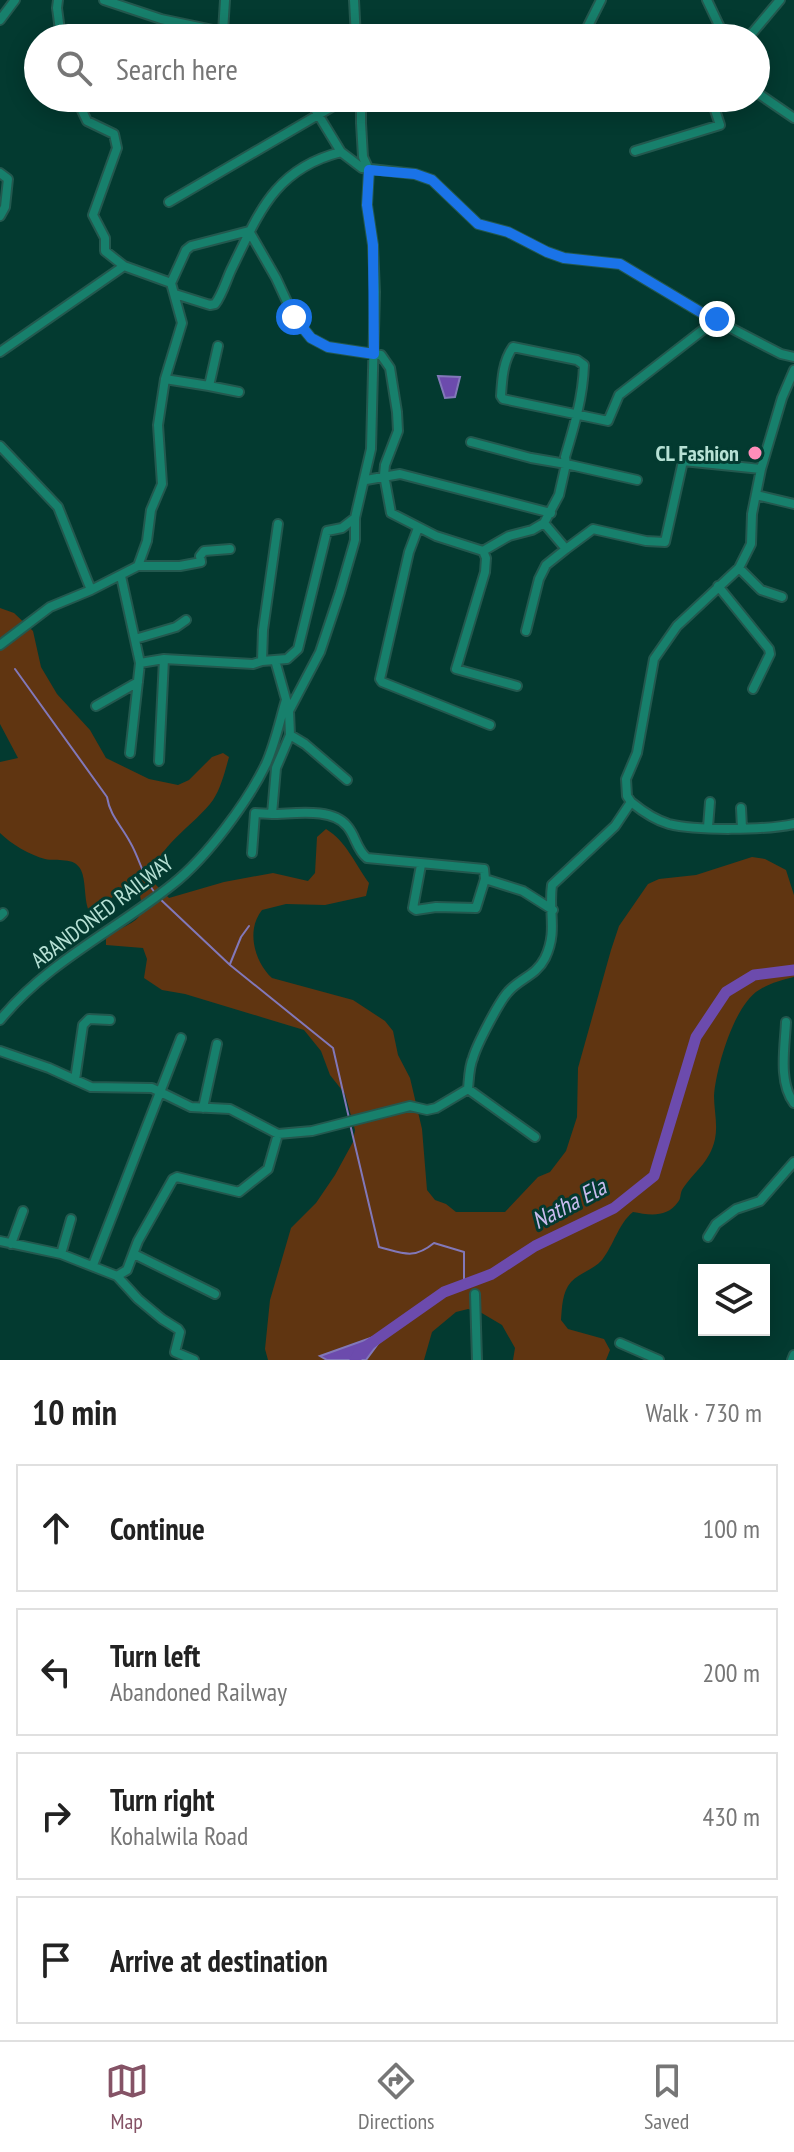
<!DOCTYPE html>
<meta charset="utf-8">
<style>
:root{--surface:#fff;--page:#f6f6f6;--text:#222;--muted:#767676;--line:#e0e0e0;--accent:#855366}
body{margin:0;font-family:"PT Sans Narrow",sans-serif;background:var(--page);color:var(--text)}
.controls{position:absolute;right:24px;bottom:24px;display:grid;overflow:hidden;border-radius:0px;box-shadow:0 4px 20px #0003}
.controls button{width:72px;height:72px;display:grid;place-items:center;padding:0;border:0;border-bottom:2px solid var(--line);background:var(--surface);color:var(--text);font:40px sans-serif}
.stop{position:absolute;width:24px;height:24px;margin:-18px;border:6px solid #1a73e8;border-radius:50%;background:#fff}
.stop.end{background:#1a73e8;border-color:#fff;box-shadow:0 2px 8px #0008}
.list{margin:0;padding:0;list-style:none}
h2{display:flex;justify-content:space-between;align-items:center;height:104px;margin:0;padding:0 32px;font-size:34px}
h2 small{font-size:26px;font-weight:400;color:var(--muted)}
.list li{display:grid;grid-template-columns:52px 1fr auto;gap:24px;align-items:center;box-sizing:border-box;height:128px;margin:0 16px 16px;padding:0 16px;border:2px solid var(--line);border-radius:0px}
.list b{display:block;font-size:30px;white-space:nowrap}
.list p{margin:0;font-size:26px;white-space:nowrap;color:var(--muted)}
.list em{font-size:26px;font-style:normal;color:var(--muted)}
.icon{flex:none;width:44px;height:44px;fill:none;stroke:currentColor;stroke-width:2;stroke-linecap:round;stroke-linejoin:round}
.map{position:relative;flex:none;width:794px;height:1360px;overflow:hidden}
.search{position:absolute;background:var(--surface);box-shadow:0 4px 20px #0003;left:24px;right:24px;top:24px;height:88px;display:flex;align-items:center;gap:20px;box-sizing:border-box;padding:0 28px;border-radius:44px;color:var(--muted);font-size:30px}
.sheet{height:680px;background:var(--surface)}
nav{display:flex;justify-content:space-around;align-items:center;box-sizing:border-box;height:112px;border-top:2px solid var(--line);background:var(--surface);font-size:22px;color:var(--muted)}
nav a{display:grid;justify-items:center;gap:4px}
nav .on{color:var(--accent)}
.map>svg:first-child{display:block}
</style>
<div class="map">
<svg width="794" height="1360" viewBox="0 0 794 1360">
<rect width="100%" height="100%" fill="#033a30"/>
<!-- green -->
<path fill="#603511" d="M 0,608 L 14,613 L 33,631 L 41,667 L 57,694 L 90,730 L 106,758 L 149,779 L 178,785 L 189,780 L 212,757 L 223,753 L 229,757 C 225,771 221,788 213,800 C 195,825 155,847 151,880 L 169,898 L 224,882 L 273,873 L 308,881 L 315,873 L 317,837 L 326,829 C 346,841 355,864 369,883 L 366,896 L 325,905 L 286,904 L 262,910 C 246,930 254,961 272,978 L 353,1000 L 385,1021 L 393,1031 L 398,1055 L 410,1078 L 422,1129 L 427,1190 L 435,1200 L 446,1204 L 456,1212 L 505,1212 L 538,1177 L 550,1172 L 566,1151 L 577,1117 L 578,1068 L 611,950 L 619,926 L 648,884 L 659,879 L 696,875 L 752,857 L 765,859 L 786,870 L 794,895 L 794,977 C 782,980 770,983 759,990 C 734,1005 716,1068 714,1096 C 714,1110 718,1125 715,1139 C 710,1163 693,1172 682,1190 C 680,1194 681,1199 678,1202 C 667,1218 649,1215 633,1212 C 618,1224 614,1245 602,1260 C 593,1270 579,1273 571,1282 C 562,1292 562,1308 561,1320 L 568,1329 L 604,1339 L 610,1350 L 606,1360 L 513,1360 L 515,1348 L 502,1325 L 480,1312 L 468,1309 L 456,1312 L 432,1332 L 424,1360 L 268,1360 L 265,1349 L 270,1300 L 291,1228 L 316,1203 L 335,1175 L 353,1142 L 355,1130 L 345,1094 L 330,1075 L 321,1051 L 304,1030 L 185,994 L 162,990 L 144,978 L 147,959 L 143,948 L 106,945 L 106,939 L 110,935 C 137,918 148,922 138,888 C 121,887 108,900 97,912 L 88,909 C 84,897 86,881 81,870 C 74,856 57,862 45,859 C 30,855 11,844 0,833 L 0,762 L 18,758 L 0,724 Z"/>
<!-- water -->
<path fill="#6c4bad" stroke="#8278b9" stroke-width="2" d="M 438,376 L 460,377 L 455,397 L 445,398 Z
M 376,1336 L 383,1337 L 366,1360 L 327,1360 L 320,1356 Z"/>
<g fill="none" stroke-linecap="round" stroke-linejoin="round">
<!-- stream -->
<path stroke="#8278b9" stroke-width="2" d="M 15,669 L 107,797 C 110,816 121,825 130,842 C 140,859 143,878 155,893
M 159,898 L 230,965 L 333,1048 L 349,1118
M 230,964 L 241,937 L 249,926
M 350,1124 L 379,1247 C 403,1253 413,1260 434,1243 L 464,1252 L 464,1285"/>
<!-- river -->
<path stroke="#6c4bad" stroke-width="11" d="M 355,1360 L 360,1351 L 444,1292 L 492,1274 L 535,1246 L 614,1208 L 654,1176 L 696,1037 L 726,992 L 754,975 L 794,970"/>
<defs>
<path id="minor" d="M 58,0 L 57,8 L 61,38
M 104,0 L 161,19 L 218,31 L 236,38
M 354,0 L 356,38
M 707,0 L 725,38
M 0,20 L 15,0
M 587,28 L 601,0
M 223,32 L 225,0
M 748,38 L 780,0
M 756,92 L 794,118
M 305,98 L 313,106 L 341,152 L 362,168 L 415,174 L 432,180 L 478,224 L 508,232 L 547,252 L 564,258 L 620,264 L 702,313 L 781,354 L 794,357
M 361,98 L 361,123 L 363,157 L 369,170 L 367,205 L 373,245 L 375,292 L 371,449 L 355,518 L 355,540 L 340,592 L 320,652 L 289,711 L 290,735 L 276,768 L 272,814 C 293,814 332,807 347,826 C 356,836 356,849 367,858 L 484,869 L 485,879 L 523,891 L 553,910
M 635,151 L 720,125 L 714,107 L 747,98
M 0,173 L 8,179 L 5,207 L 0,216
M 169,202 L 347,98
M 171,283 L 186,250 L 191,246 L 249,231 L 276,278 L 294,317 L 311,338 L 328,347 L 381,355 L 390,368 L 397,412 L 398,431 L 385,465 L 384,475 L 391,513 L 436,536 L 483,551 L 509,536 L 532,530 L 544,523 L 559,495 L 566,464 L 531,458 L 471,442
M 175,294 L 210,305 L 215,304 C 222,295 226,281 231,270 C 259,213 274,169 341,152
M 0,352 L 124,266
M 165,379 L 209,386 L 218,346
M 209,386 L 239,392
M 0,446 L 58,507 L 91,590
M 366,480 L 400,474 L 551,513
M 637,480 L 566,464 L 565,457 C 574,427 583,397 584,365 L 577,360 L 513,347 C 503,361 502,379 501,396 L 503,399 L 608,421 L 619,395 L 717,319
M 756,495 L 794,504
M 418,528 L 409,552 L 380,679 L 382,682 L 490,725
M 566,549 L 593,529 L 646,541 L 665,542 L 683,461 L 761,469
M 483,551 L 486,558 L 485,572 L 456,669 L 517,686
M 138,566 L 180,566 L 201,562 L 200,556 L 204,551 L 230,549
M 739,568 L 761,590 L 782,597
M 121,576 L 140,663 L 164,659 L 253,664 L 262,661 L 287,659 L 298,649 L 327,531 L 342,528 L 355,518
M 718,586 L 769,649 L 770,654 L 753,689
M 526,631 L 539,579 L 546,565 L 566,549 L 544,523
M 135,639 L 176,627 L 186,620
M 0,645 L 50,607 L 91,590 L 138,566 L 147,541 L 151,510 L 162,484 L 158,425 L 165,379 L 182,323 L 171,283 L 124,266 L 105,251 L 105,238 L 93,215 L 117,148 L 114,134 L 87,121 L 76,98
M 275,660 L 287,703
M 262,661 L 263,630 L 278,524
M 96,706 L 138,682
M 290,735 L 305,744 L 347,780
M 130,753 L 140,663
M 159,761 L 164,659
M 631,802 L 627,796 L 626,779 L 637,753 L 654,659 L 677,626 L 739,568 L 751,544 L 752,514 L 761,469 L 782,398 L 794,370
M 631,802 C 642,811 655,820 669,824 C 696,831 767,830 794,824
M 741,808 L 742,828
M 708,827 L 710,802
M 252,853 L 255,813 L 272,814
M 421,865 L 413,908 L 416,910 L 436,907 L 476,908 L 485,879
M 0,916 L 3,913
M 0,1020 C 47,962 116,930 173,884 C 207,857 247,803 266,764 C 275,744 280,720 286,700
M 786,1022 C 785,1046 778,1082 794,1103
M 0,1051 L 49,1068 L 91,1087 L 152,1088 L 191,1107 L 230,1109 L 278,1134 L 312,1131 L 410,1106 L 427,1110 L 436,1108 L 468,1089 C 469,1079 469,1067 473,1058 C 477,1044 499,1002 508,992 C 520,978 536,976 545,958 C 558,931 548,912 552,885 L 615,826 L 631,802
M 75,1080 L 83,1025 L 89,1019 L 110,1020
M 468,1089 L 535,1137
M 203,1108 L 217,1044
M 708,1237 L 716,1224 L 736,1209 L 760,1201 L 794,1162
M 0,1241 L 61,1254 L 117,1276 L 127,1270 L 138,1241 L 173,1179 L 177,1177 L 239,1192 L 268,1169 L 278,1134
M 11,1244 L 23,1211
M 61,1254 L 71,1219
M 134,1254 L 215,1294
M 93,1265 L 181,1038
M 117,1276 L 138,1299 L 162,1319 L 178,1329 L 180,1332 L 175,1352 L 194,1360
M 475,1294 L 477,1360
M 620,1343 L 659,1360
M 792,1360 L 794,1355"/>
</defs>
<!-- minor casing -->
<use href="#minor" stroke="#23584e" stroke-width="12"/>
<!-- minor -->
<use href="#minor" stroke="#17806c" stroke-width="8"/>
</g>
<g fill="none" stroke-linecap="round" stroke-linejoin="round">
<!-- route -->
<path stroke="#1a73e8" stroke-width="10" d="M 294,317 L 311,338 L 328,347 L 374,354 L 373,245 L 367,205 L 369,170 L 415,174 L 432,180 L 478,224 L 508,232 L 547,252 L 564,258 L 620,264 L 702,313 L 717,319"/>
</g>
<!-- markers -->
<circle fill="#ff8eba" stroke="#033a30" stroke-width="3" cx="755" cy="453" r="8"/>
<g text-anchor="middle" stroke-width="6" stroke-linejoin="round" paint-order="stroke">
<!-- poi labels -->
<g font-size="22" font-weight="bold" fill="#b7e1d5" stroke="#033a30" text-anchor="end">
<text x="739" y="461">CL Fashion</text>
</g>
<!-- street labels -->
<g font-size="22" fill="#b7e1d5" stroke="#033a30">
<text transform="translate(102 911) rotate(-37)" y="8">ABANDONED RAILWAY</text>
</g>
<!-- water labels -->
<g font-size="24" font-style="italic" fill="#c8bbee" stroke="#033a30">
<text transform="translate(569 1204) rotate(-28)" y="8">Natha Ela</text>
</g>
</g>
</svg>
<div class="controls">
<button><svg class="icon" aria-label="layers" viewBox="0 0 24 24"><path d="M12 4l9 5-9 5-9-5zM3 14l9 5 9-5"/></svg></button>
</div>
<div class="stop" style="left:294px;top:317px"></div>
<div class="stop end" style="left:717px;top:319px"></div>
<div class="search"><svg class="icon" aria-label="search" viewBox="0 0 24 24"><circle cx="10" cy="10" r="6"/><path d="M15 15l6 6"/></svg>Search here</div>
</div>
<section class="sheet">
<h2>10 min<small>Walk · 730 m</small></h2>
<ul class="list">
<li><svg class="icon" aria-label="ahead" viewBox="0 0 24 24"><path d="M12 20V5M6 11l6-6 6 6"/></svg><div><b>Continue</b></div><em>100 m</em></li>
<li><svg class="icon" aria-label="left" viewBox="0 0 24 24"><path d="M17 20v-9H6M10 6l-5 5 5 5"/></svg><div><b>Turn left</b><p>Abandoned Railway</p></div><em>200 m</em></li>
<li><svg class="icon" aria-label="right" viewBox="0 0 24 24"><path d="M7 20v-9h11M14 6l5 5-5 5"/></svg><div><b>Turn right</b><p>Kohalwila Road</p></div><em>430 m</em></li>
<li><svg class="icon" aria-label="arrive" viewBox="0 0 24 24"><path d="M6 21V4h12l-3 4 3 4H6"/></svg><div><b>Arrive at destination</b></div></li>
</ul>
</section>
<nav>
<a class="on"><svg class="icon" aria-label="map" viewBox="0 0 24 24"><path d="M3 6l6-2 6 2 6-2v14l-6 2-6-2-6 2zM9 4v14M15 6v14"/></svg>Map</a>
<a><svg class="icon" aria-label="directions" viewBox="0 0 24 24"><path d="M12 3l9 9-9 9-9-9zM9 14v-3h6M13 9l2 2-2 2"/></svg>Directions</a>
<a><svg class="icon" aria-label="saved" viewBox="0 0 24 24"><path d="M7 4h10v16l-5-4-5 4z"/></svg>Saved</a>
</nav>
